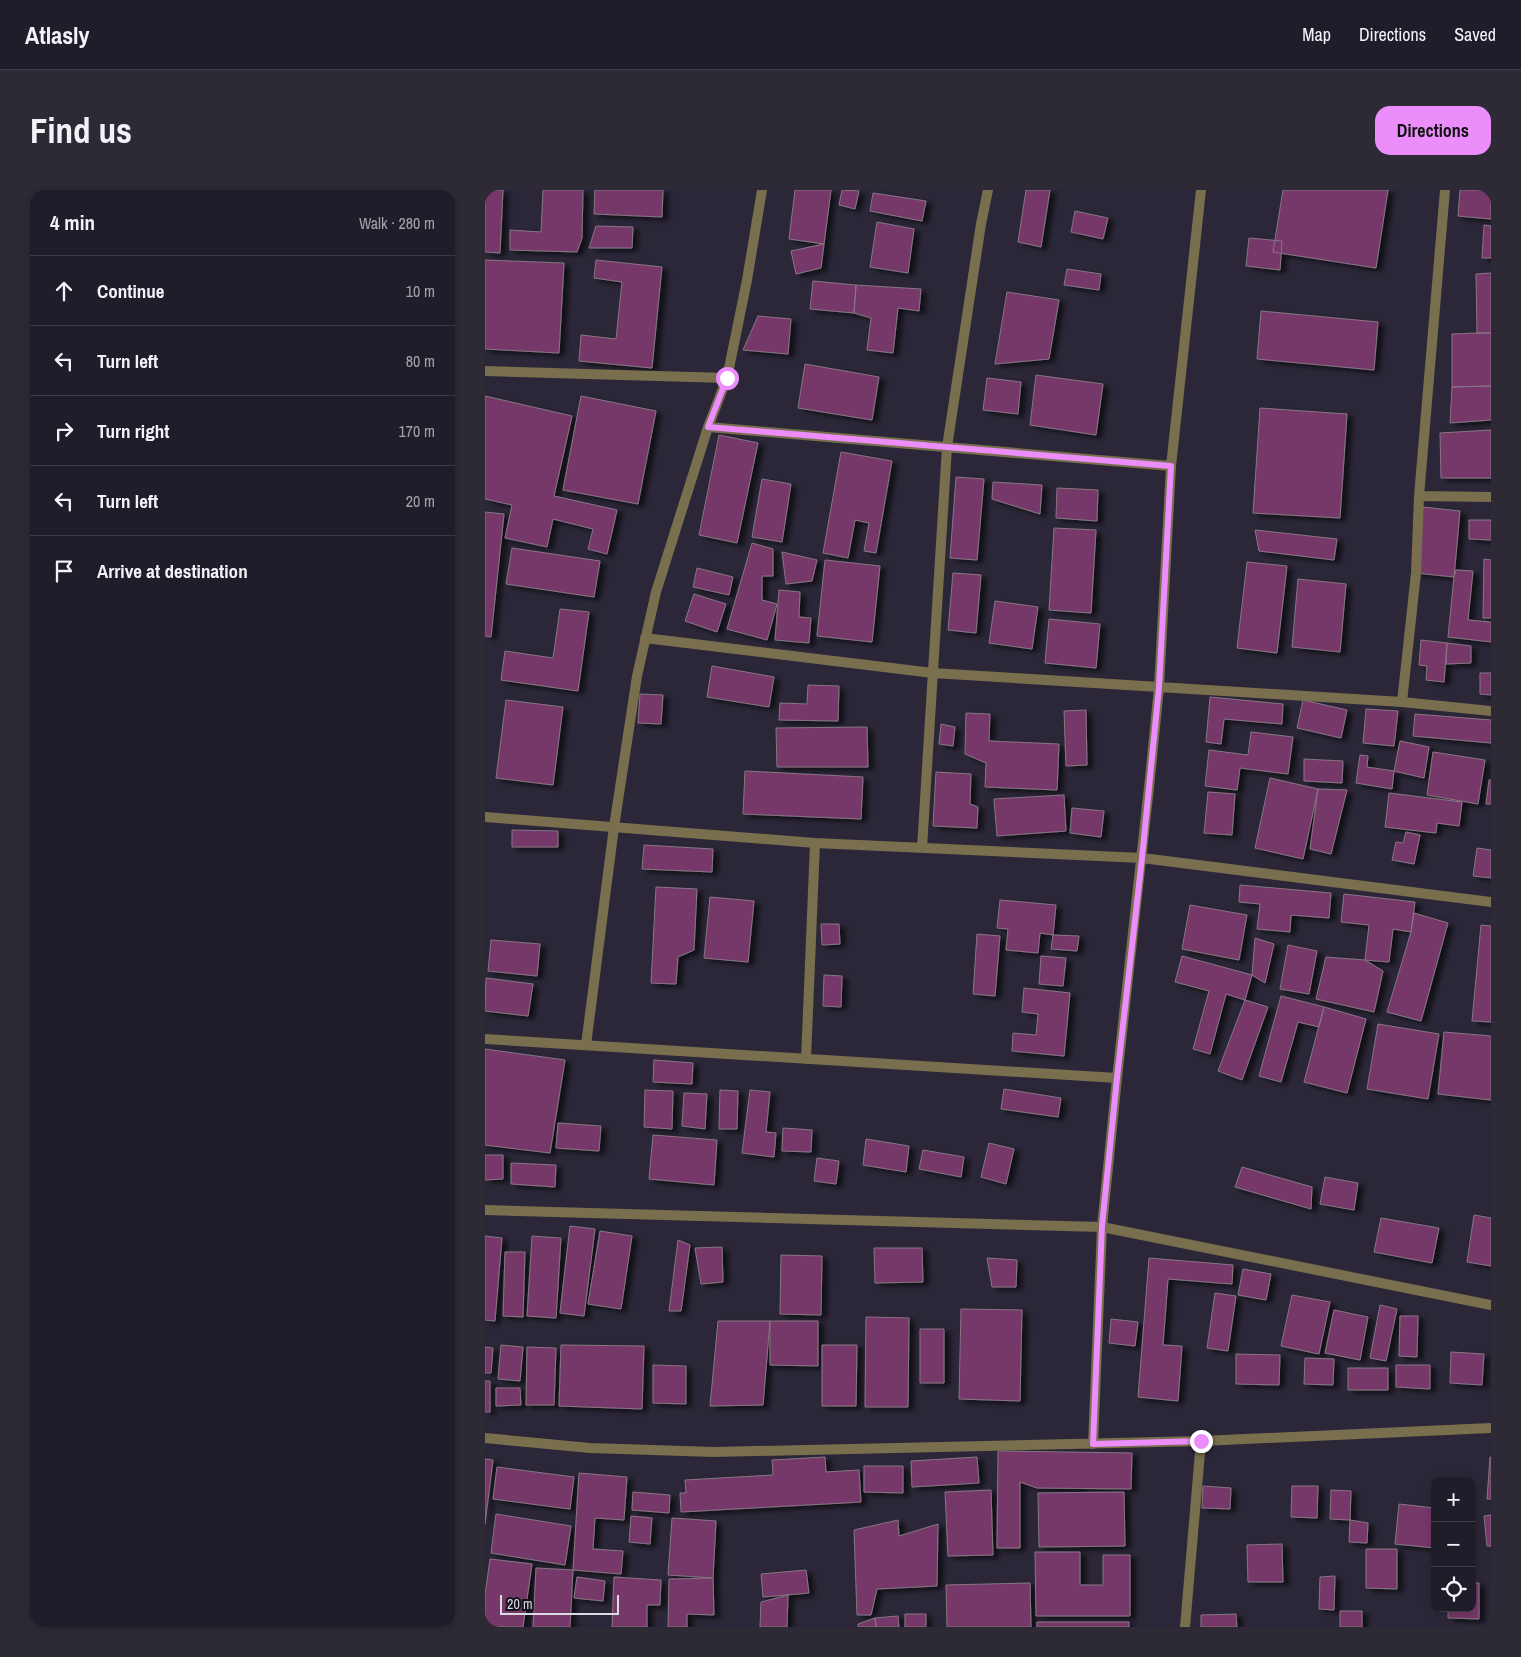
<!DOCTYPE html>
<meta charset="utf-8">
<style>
:root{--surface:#201d2a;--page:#2d2a36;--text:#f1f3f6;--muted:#a2a2a8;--line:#3d3b47;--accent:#eb8dfb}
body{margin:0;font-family:"Archivo Narrow",sans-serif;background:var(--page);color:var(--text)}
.controls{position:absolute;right:15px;bottom:15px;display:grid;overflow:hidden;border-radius:10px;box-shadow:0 2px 8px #0003}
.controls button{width:45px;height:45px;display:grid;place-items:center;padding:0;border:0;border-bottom:1px solid var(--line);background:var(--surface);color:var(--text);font:25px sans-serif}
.scale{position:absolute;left:15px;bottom:12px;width:119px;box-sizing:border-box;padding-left:5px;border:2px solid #dcd9e4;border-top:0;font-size:14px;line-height:18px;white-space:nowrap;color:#dcd9e4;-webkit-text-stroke:4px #131119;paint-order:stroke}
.stop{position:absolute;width:15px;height:15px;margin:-11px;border:4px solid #eb8dfb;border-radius:50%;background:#fff}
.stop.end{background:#eb8dfb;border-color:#fff;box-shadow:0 1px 5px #0008}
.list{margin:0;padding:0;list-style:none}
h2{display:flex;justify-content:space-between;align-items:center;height:65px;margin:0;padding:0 20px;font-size:21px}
h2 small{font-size:16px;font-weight:400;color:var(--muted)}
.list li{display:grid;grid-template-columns:32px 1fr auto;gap:15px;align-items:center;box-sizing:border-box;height:70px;padding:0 20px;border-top:1px solid var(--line)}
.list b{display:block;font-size:19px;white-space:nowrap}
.list em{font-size:16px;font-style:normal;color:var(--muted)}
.icon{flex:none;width:28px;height:28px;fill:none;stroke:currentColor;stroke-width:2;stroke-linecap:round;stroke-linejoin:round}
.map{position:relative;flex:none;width:1006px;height:1437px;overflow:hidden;border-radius:15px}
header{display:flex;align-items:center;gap:30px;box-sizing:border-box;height:70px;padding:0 25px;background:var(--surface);border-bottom:1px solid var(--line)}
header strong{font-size:24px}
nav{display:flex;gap:28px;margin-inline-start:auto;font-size:18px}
.intro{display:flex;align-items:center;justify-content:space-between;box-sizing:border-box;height:120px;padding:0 30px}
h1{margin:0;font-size:35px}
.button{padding:12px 22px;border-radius:15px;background:var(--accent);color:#111;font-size:18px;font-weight:700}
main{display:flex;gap:30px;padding:0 30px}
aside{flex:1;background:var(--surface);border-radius:15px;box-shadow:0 2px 8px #0003}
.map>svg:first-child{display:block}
</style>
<header>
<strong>Atlasly</strong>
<nav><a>Map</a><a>Directions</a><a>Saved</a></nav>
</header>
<div class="intro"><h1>Find us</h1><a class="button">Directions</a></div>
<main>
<aside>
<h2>4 min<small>Walk · 280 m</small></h2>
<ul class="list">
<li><svg class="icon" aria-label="ahead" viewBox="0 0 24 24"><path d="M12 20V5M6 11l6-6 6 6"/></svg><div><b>Continue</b></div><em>10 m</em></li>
<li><svg class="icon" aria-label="left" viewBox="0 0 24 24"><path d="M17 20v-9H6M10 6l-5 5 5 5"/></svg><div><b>Turn left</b></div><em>80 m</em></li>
<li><svg class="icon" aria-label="right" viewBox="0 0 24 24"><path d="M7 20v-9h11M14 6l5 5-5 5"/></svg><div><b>Turn right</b></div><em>170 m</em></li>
<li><svg class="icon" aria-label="left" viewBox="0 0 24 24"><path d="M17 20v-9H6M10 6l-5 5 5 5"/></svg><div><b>Turn left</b></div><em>20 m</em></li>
<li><svg class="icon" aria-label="arrive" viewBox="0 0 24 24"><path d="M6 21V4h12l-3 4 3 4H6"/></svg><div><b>Arrive at destination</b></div></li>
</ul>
</aside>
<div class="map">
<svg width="1006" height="1437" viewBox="0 0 1006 1437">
<defs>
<filter id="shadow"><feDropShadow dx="5.5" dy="3" stdDeviation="2.5" flood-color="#0009"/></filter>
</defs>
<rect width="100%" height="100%" fill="#2b2738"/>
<!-- building -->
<path fill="#743769" stroke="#887684" filter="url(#shadow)" d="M 0,0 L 18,0 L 15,63 L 0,62 Z
M 58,0 L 98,0 L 97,48 L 92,62 L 25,60 L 25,40 L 56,42 Z
M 110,0 L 178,0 L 177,27 L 109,24 Z
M 310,0 L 346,0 L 339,54 L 304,49 Z
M 357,0 L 374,1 L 370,19 L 354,15 Z
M 541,0 L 565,0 L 556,57 L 533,52 Z
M 798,0 L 903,0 L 891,78 L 788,62 Z
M 975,0 L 1006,0 L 1006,29 L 973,26 Z
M 388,3 L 441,11 L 437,31 L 385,21 Z
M 590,21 L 623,28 L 618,49 L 586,42 Z
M 392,32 L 429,39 L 423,83 L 385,77 Z
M 999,35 L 1006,36 L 1006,68 L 997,68 Z
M 111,36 L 148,37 L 147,58 L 104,58 Z
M 764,48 L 797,51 L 795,80 L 761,76 Z
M 339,54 L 336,78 L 311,84 L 306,61 Z
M 0,70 L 79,73 L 74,163 L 0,159 Z
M 111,70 L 177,77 L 167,178 L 94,171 L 96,145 L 131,149 L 137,92 L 109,88 Z
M 582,79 L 616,84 L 614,100 L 579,95 Z
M 1006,83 L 1006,143 L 992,143 L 991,84 Z
M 328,91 L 371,95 L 369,123 L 325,119 Z
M 371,95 L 436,99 L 434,121 L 413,118 L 408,163 L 382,160 L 386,128 L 369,123 Z
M 522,102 L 574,110 L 564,169 L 510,174 Z
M 776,121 L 893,132 L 889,180 L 772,169 Z
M 273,126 L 306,129 L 303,164 L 258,160 Z
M 992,143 L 1006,143 L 1006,196 L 967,197 L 967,144 Z
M 320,174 L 394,187 L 387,230 L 313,218 Z
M 551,185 L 618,194 L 611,245 L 545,235 Z
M 502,188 L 536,192 L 533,224 L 498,220 Z
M 1006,196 L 1006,230 L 965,233 L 967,197 Z
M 0,206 L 87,226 L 69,306 L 132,320 L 122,364 L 103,359 L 108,339 L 68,329 L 62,357 L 20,348 L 27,315 L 0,309 Z
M 96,206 L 171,221 L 153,314 L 78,300 Z
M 775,218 L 862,224 L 855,328 L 768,323 Z
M 1006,240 L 1006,288 L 956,288 L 955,243 Z
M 234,245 L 273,253 L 252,353 L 214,345 Z
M 356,262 L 407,271 L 391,363 L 379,361 L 384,333 L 370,330 L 363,368 L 338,363 Z
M 471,287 L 499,289 L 492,370 L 465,368 Z
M 277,289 L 306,294 L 297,352 L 267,347 Z
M 508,292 L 557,295 L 555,324 L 507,309 Z
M 572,298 L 613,300 L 612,331 L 571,328 Z
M 938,317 L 975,321 L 969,387 L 931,383 Z
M 0,322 L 19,324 L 6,447 L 0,446 Z
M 984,330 L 1006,330 L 1006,350 L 984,349 Z
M 569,338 L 611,340 L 606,423 L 564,420 Z
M 770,340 L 852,349 L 849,370 L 774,361 Z
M 267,353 L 288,359 L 288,386 L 277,386 L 277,410 L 292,414 L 282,450 L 242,439 Z
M 27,358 L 115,371 L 109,407 L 21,394 Z
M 297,362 L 332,370 L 327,391 L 301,394 Z
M 999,369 L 1006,370 L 1006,428 L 998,428 Z
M 340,370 L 395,376 L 387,452 L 332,446 Z
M 762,372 L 802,376 L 792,463 L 752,458 Z
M 212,378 L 248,387 L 244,405 L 208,397 Z
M 971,380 L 988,381 L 983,430 L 1006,432 L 1006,452 L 963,447 L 969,387 Z
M 468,383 L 496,385 L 491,443 L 463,440 Z
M 813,389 L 861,394 L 855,462 L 807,457 Z
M 294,400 L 315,402 L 314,427 L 326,428 L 324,453 L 290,450 Z
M 209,404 L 241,414 L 232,442 L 200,431 Z
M 510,411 L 553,417 L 547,459 L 504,453 Z
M 75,419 L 104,422 L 93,501 L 16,490 L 20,461 L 68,468 Z
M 564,429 L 615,434 L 611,478 L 560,473 Z
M 936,450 L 962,453 L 959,492 L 941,490 L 942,476 L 934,475 Z
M 962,453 L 986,456 L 986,473 L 961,474 Z
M 227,476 L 289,487 L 284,517 L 222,507 Z
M 995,483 L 1006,483 L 1006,505 L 995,504 Z
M 323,495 L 354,496 L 353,531 L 294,530 L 295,513 L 322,514 Z
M 155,504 L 178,505 L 176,534 L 153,533 Z
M 725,507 L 798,514 L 797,534 L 739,529 L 736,554 L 721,552 Z
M 21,510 L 78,517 L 68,595 L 11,588 Z
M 818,510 L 862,520 L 856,548 L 812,538 Z
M 881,519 L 913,521 L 909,556 L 878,553 Z
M 601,520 L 602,575 L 581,576 L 579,521 Z
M 481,523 L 505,524 L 504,551 L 574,554 L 572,600 L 500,597 L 501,573 L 480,564 Z
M 930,524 L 1006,530 L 1006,553 L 928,546 Z
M 456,534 L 470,537 L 468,556 L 454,554 Z
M 382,537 L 383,577 L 292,577 L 291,538 Z
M 766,542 L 808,547 L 803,584 L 755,578 L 752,600 L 720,596 L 724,560 L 763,565 Z
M 915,551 L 944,557 L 939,588 L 909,581 Z
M 948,562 L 1000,570 L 993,614 L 942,605 Z
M 875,565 L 883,566 L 882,577 L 909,581 L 907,599 L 871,593 Z
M 819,569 L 858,571 L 857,593 L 819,591 Z
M 260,581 L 378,587 L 376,629 L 258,624 Z
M 451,582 L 486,584 L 485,614 L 493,617 L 492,638 L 448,636 Z
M 785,588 L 833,599 L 818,669 L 770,658 Z
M 1004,590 L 1006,590 L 1006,614 L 1001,614 Z
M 833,599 L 862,600 L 846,664 L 825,659 Z
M 723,602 L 750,604 L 747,645 L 719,643 Z
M 904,603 L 977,612 L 974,636 L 952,633 L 951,643 L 900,637 Z
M 579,605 L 581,641 L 512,646 L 509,609 Z
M 587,618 L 619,621 L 616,647 L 585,643 Z
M 27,640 L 73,641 L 73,657 L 27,657 Z
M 921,642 L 935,645 L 929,674 L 907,670 L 911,652 L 918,653 Z
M 159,655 L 228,659 L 227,682 L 157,679 Z
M 992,658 L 1006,660 L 1006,688 L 988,686 Z
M 755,695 L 846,703 L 844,728 L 806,725 L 805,742 L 772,739 L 775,714 L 754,712 Z
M 171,697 L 212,699 L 209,760 L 193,767 L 191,794 L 166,793 Z
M 859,704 L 930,712 L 926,742 L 908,739 L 904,772 L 880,770 L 884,735 L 856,732 Z
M 225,707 L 269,711 L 263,772 L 219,768 Z
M 515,710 L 571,715 L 568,745 L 555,743 L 553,763 L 521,760 L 523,739 L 512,738 Z
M 705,715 L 762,725 L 754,770 L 697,759 Z
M 929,723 L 963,733 L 936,831 L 902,822 L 926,742 Z
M 336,734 L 354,734 L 355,754 L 337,755 Z
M 996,735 L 1006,736 L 1006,832 L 987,831 Z
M 492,744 L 515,746 L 510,806 L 488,804 Z
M 568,745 L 594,746 L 592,761 L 566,759 Z
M 770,748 L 789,754 L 780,793 L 767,785 Z
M 6,750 L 55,754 L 52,786 L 3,781 Z
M 803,755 L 832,761 L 824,804 L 795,799 Z
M 556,766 L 581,768 L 578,796 L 554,794 Z
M 697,766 L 767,785 L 760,810 L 741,804 L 725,864 L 708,859 L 724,801 L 690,792 Z
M 841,767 L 880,770 L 898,781 L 889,822 L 831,809 Z
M 339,785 L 357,786 L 356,817 L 338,816 Z
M 1,788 L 48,794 L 43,826 L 0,821 Z
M 539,798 L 585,803 L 579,866 L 527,861 L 528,843 L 551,845 L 553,824 L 537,822 Z
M 796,806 L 839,817 L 834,837 L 813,832 L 796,892 L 774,886 Z
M 760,810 L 783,817 L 757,890 L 733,881 Z
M 839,817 L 881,829 L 862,903 L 819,892 Z
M 893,834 L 954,844 L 943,909 L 882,899 Z
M 959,842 L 1006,846 L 1006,910 L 953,904 Z
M 0,859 L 80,870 L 65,963 L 0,955 Z
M 169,870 L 208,873 L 207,894 L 168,892 Z
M 519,899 L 576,908 L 573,927 L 516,919 Z
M 160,900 L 188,901 L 187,939 L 159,937 Z
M 235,900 L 253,901 L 252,939 L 234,939 Z
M 265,900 L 285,902 L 281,942 L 291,943 L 289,967 L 257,963 Z
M 199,903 L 222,904 L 220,939 L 197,936 Z
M 73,933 L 116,936 L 114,961 L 71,958 Z
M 298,938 L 327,940 L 326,962 L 297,961 Z
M 168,945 L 232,950 L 229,995 L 164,989 Z
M 381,949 L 424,956 L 421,982 L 378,975 Z
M 504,953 L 529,959 L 521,994 L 496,987 Z
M 438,960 L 479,967 L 476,987 L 434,979 Z
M 0,965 L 18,965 L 18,989 L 0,990 Z
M 332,968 L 354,971 L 351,994 L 329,991 Z
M 26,973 L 71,975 L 70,997 L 26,994 Z
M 757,977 L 827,997 L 826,1019 L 750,997 Z
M 840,987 L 873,993 L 869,1020 L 835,1014 Z
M 989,1025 L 1006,1028 L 1006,1076 L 982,1072 Z
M 896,1028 L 954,1038 L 947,1073 L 889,1062 Z
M 85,1036 L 110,1039 L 99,1126 L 75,1123 Z
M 115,1041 L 147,1046 L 136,1119 L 103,1114 Z
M 0,1046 L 17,1048 L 10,1131 L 0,1130 Z
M 47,1046 L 76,1048 L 71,1128 L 42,1126 Z
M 193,1050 L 205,1055 L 196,1121 L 184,1121 Z
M 237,1057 L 238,1092 L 216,1094 L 210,1058 Z
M 389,1058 L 437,1058 L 438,1092 L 390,1093 Z
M 20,1062 L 40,1062 L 38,1127 L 18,1126 Z
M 296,1065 L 337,1066 L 336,1125 L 295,1124 Z
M 502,1068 L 532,1070 L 531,1097 L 507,1097 Z
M 664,1068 L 748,1075 L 747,1094 L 683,1089 L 678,1155 L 697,1156 L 693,1211 L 653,1207 Z
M 758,1079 L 786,1084 L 781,1110 L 753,1105 Z
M 730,1103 L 751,1106 L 743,1161 L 722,1158 Z
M 807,1105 L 845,1112 L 834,1164 L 796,1156 Z
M 895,1115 L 912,1119 L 901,1171 L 885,1168 Z
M 476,1119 L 537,1120 L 535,1211 L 474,1209 Z
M 849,1120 L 883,1127 L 875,1170 L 840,1163 Z
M 915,1126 L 933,1126 L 932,1167 L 914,1166 Z
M 381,1127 L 424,1128 L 423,1217 L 380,1217 Z
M 626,1129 L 653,1132 L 650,1156 L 624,1153 Z
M 233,1131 L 285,1131 L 278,1215 L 225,1216 Z
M 285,1131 L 333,1131 L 333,1176 L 285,1175 Z
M 435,1139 L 459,1139 L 459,1193 L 435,1193 Z
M 16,1155 L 38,1157 L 35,1191 L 13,1189 Z
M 76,1155 L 159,1156 L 157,1219 L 74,1216 Z
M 337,1155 L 372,1155 L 371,1216 L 337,1216 Z
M 0,1157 L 8,1158 L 6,1183 L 0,1183 Z
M 42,1157 L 71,1158 L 69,1215 L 41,1215 Z
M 966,1162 L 999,1164 L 997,1195 L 965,1193 Z
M 751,1164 L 795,1165 L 794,1195 L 751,1194 Z
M 820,1168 L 849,1169 L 848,1195 L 819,1194 Z
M 168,1175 L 201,1176 L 201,1214 L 168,1213 Z
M 911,1175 L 945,1175 L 945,1199 L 911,1197 Z
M 863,1178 L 903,1178 L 903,1200 L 863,1200 Z
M 0,1191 L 5,1191 L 5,1222 L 0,1222 Z
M 11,1198 L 35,1198 L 36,1215 L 11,1216 Z
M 513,1261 L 647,1263 L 646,1299 L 552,1298 L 535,1292 L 535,1358 L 512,1358 Z
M 340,1267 L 341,1282 L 374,1280 L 376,1312 L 196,1322 L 195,1303 L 201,1303 L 200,1290 L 288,1285 L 287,1270 Z
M 492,1267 L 494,1293 L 427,1297 L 426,1271 Z
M 1005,1267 L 1006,1267 L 1006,1309 L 1002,1309 Z
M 0,1269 L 8,1270 L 0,1334 Z
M 379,1276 L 418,1276 L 418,1303 L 379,1302 Z
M 12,1277 L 89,1287 L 85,1319 L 8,1309 Z
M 94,1283 L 142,1287 L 139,1330 L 110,1328 L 108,1359 L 138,1361 L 136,1384 L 88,1380 Z
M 718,1296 L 746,1298 L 745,1319 L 717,1318 Z
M 807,1296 L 833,1296 L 832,1328 L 806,1327 Z
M 506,1300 L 508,1365 L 463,1366 L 460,1302 Z
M 846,1300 L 866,1301 L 865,1330 L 845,1329 Z
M 148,1302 L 185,1305 L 184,1323 L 147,1320 Z
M 639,1302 L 640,1356 L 554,1357 L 553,1303 Z
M 914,1314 L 950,1318 L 950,1358 L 910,1354 Z
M 11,1324 L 86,1336 L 80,1375 L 6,1363 Z
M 1006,1325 L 1006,1356 L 1002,1356 L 999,1326 Z
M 146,1326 L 167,1328 L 165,1354 L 144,1352 Z
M 187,1328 L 231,1331 L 228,1388 L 183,1385 Z
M 413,1330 L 414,1346 L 453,1334 L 452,1396 L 392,1399 L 386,1425 L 372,1425 L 369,1340 Z
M 865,1330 L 883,1333 L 882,1353 L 864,1352 Z
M 797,1354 L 798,1392 L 763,1392 L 762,1355 Z
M 881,1359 L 912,1359 L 912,1399 L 881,1398 Z
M 550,1362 L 595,1362 L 595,1395 L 618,1395 L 618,1365 L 645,1365 L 645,1426 L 551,1426 Z
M 5,1369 L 47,1374 L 38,1437 L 0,1437 L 0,1405 Z
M 51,1378 L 88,1380 L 85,1437 L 48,1437 Z
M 321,1380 L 324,1403 L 278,1407 L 276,1384 Z
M 850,1386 L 849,1420 L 834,1419 L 835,1387 Z
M 92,1387 L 120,1391 L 118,1411 L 89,1408 Z
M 129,1387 L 176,1390 L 175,1415 L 162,1415 L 162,1437 L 127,1437 Z
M 228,1388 L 229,1425 L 202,1424 L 202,1437 L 183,1437 L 184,1389 Z
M 545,1393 L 546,1437 L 462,1437 L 461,1395 Z
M 987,1393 L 994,1393 L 994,1429 L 963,1428 L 963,1418 L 987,1418 Z
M 303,1405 L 302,1437 L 275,1437 L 276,1412 Z
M 855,1421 L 877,1421 L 877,1437 L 855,1437 Z
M 420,1424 L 441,1424 L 441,1437 L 420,1437 Z
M 751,1424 L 752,1437 L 716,1437 L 716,1425 Z
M 413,1426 L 414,1437 L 391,1437 L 390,1428 Z
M 390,1428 L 391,1437 L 373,1437 L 373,1434 Z
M 552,1432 L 644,1432 L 644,1437 L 552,1437 Z"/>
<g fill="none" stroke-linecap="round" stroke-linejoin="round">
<!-- street -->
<path stroke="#796e4e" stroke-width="10" d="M 0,181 L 242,188
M 223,237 L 686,276
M 934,306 L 1006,307
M 160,448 L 448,483 L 917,512 L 1006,521
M 917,512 L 931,383 L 934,306 L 960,0
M 0,627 L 330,653 L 657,668 L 1006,712
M 437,658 L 462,257 L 496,34 L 503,0
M 0,849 L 632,888
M 101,855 L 129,637 L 152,486 L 171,402 L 223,237 L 242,188 L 262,90 L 277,0
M 321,869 L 330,653
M 0,1020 L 617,1037 L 1006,1115
M 0,1248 L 105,1258 L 229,1262 L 716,1251 L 1006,1238
M 608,1254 L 617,1037 L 632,888 L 665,588 L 674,497 L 686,276 L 716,0
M 700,1437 L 716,1251"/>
</g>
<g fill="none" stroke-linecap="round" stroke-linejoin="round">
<!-- route -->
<path stroke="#eb8dfb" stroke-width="6" d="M 242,188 L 223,237 L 686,276 L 674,497 L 657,668 L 632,888 L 617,1036 L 608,1254 L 716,1251"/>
</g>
</svg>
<div class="controls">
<button>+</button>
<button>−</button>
<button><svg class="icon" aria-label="locate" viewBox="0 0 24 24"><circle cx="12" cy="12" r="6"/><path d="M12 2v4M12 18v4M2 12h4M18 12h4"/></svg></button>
</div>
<div class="scale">20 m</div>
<div class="stop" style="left:242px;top:188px"></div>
<div class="stop end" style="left:716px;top:1251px"></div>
</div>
</main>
